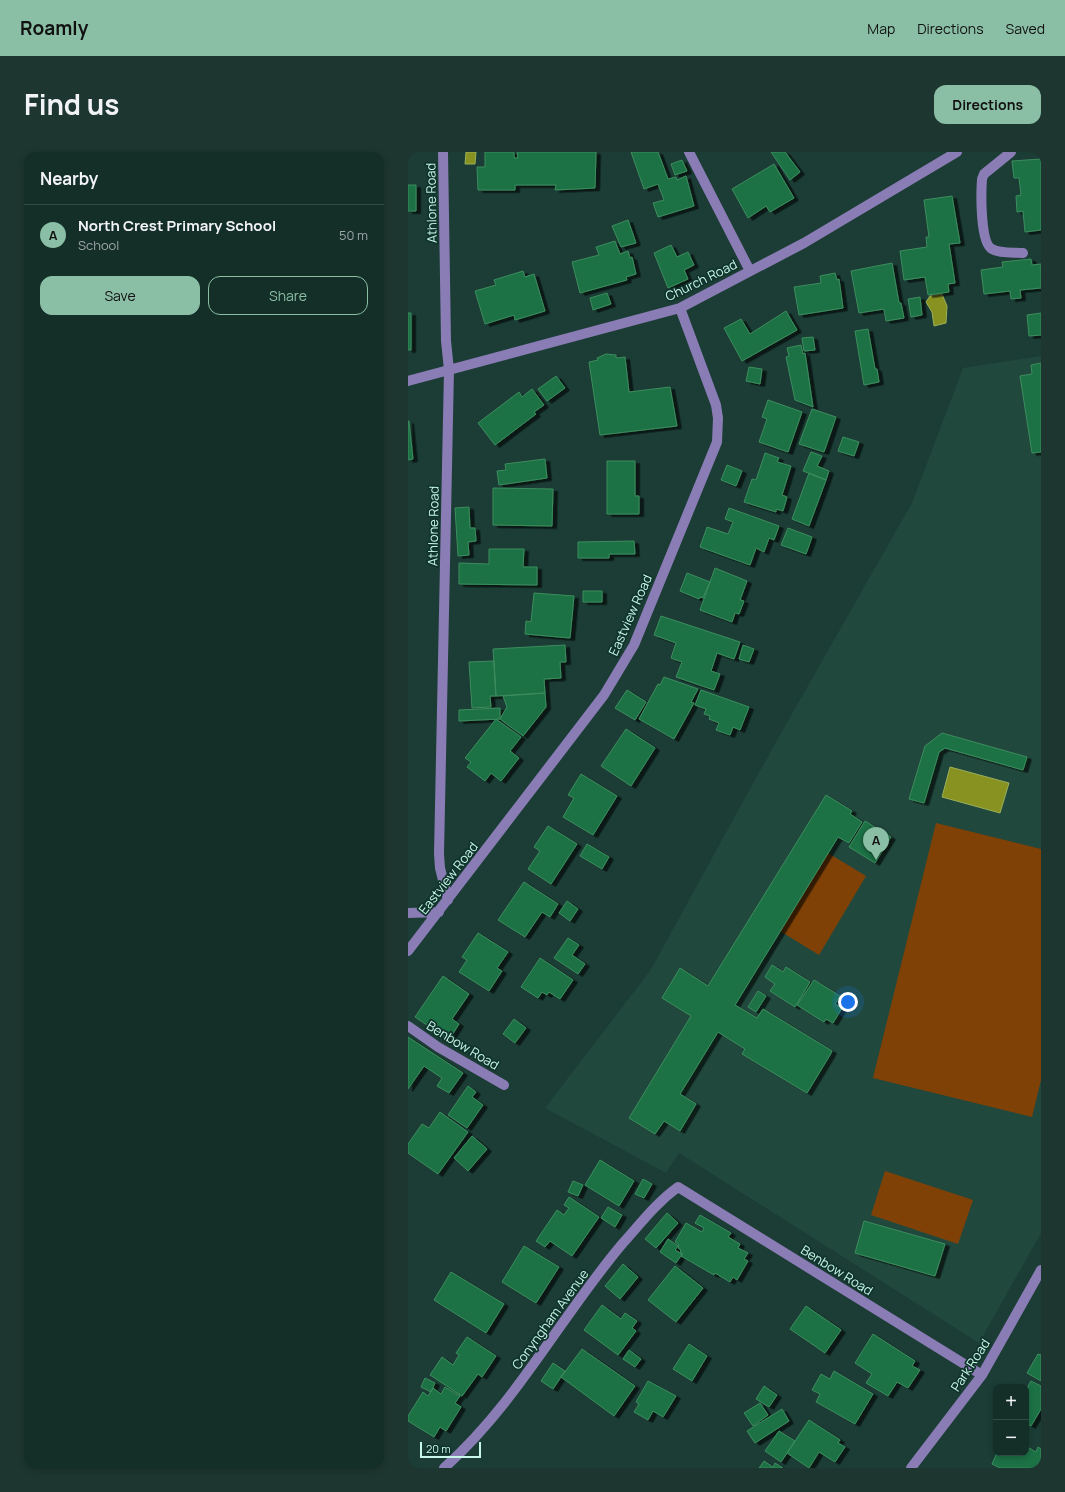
<!DOCTYPE html>
<meta charset="utf-8">
<style>
:root{--surface:#142e28;--page:#1d3630;--text:#f1f3f6;--muted:#9da8a8;--line:#334a45;--accent:#8abfa5}
body{margin:0;font-family:Manrope,sans-serif;background:var(--page);color:var(--text)}
.controls{position:absolute;right:12px;bottom:12px;display:grid;overflow:hidden;border-radius:8px;box-shadow:0 2px 6px #0003}
.controls button{width:36px;height:36px;display:grid;place-items:center;padding:0;border:0;border-bottom:1px solid var(--line);background:var(--surface);color:var(--text);font:20px sans-serif}
.scale{position:absolute;left:12px;bottom:10px;width:61px;box-sizing:border-box;padding-left:4px;border:2px solid #c6f7e8;border-top:0;font-size:11px;line-height:14px;white-space:nowrap;color:#c6f7e8;-webkit-text-stroke:3px #10332b;paint-order:stroke}
.you{position:absolute;left:440px;top:850px;width:14px;height:14px;margin:-10px;border:3px solid #fff;border-radius:50%;background:#1a73e8;box-shadow:0 0 0 6px #1a73e833}
.badge{display:grid;place-items:center;width:26px;height:26px;border-radius:50%;background:var(--accent);color:#111;font-size:13px;font-weight:700}
.pin{position:absolute;translate:-50% -33px;filter:drop-shadow(0 1px 2px #0008)}
.pin::after{content:'';position:absolute;top:21px;width:14px;height:12px;background:inherit;clip-path:polygon(0 0,100% 0,50% 100%)}
.list{margin:0;padding:0;list-style:none}
h2{display:flex;justify-content:space-between;align-items:center;height:52px;margin:0;padding:0 16px;font-size:17px}
h2 small{font-size:13px;font-weight:400;color:var(--muted)}
.list li{display:grid;grid-template-columns:26px 1fr auto;gap:12px;align-items:center;box-sizing:border-box;height:60px;padding:0 16px;border-top:1px solid var(--line)}
.list b{display:block;font-size:15px;white-space:nowrap}
.list p{margin:0;font-size:13px;white-space:nowrap;color:var(--muted)}
.list em{font-size:13px;font-style:normal;color:var(--muted)}
.actions{display:flex;gap:8px;padding:12px 16px}
.actions a{flex:1;padding:9px 0;border:1px solid var(--accent);border-radius:12px;text-align:center;font-size:14px;color:var(--accent)}
.actions .main{background:var(--accent);color:#111}
.map{position:relative;flex:none;width:633px;height:1316px;overflow:hidden;border-radius:12px}
header{display:flex;align-items:center;gap:24px;box-sizing:border-box;height:56px;padding:0 20px;background:var(--accent);color:#111}
header strong{font-size:19px}
nav{display:flex;gap:22px;margin-inline-start:auto;font-size:14px}
.intro{display:flex;align-items:center;justify-content:space-between;box-sizing:border-box;height:96px;padding:0 24px}
h1{margin:0;font-size:28px}
.button{padding:10px 18px;border-radius:12px;background:var(--accent);color:#111;font-size:14px;font-weight:700}
main{display:flex;gap:24px;padding:0 24px}
aside{flex:1;background:var(--surface);border-radius:12px;box-shadow:0 2px 6px #0003}
.map>svg:first-child{display:block}
</style>
<header>
<strong>Roamly</strong>
<nav><a>Map</a><a>Directions</a><a>Saved</a></nav>
</header>
<div class="intro"><h1>Find us</h1><a class="button">Directions</a></div>
<main>
<aside>
<h2>Nearby<small></small></h2>
<ul class="list">
<li><span class="badge">A</span><div><b>North Crest Primary School</b><p>School</p></div><em>50 m</em></li>
</ul>
<div class="actions"><a class="main">Save</a><a>Share</a></div>
</aside>
<div class="map">
<svg width="633" height="1316" viewBox="0 0 633 1316">
<defs>
<filter id="shadow"><feDropShadow dx="4.5" dy="2.5" stdDeviation="0" flood-color="#0009"/></filter>
</defs>
<rect width="100%" height="100%" fill="#1b3d35"/>
<!-- built -->
<path fill="#21483d" d="M 633,204 L 633,1081 L 571,1191 L 271,1001 L 258,1021 L 137,956 L 242,819 L 364,597 L 504,351 L 555,216 Z"/>
<!-- green -->
<path fill="#804106" d="M 528,671 L 633,697 L 633,928 L 624,965 L 465,926 Z
M 420,701 L 458,724 L 411,803 L 372,779 Z
M 477,1019 L 565,1048 L 550,1092 L 463,1063 Z"/>
<!-- water -->
<path fill="#879220" stroke="#9ab05c" d="M 58,0 L 68,0 L 67,12 L 57,12 Z
M 534,142 L 539,154 L 538,171 L 526,174 L 524,160 L 518,150 L 522,144 Z
M 542,615 L 601,631 L 592,661 L 534,645 Z"/>
<!-- building -->
<path fill="#1c7144" stroke="#3d8d5e" filter="url(#shadow)" d="M 77,0 L 106,0 L 106,6 L 110,6 L 109,0 L 188,0 L 187,36 L 147,38 L 148,33 L 107,33 L 107,38 L 70,38 L 69,15 L 77,15 Z
M 223,0 L 250,0 L 260,27 L 268,25 L 269,28 L 278,24 L 286,54 L 250,65 L 245,51 L 256,48 L 250,32 L 236,37 Z
M 363,0 L 377,0 L 392,20 L 382,28 Z
M 633,7 L 633,78 L 617,80 L 615,59 L 609,60 L 608,44 L 613,43 L 611,26 L 606,26 L 604,9 Z
M 274,8 L 279,19 L 267,23 L 263,12 Z
M 366,12 L 386,46 L 362,60 L 358,54 L 340,66 L 324,37 Z
M 0,33 L 8,33 L 8,59 L 0,59 Z
M 544,44 L 552,91 L 541,92 L 547,131 L 540,132 L 541,140 L 520,143 L 517,125 L 496,128 L 492,99 L 519,95 L 518,85 L 521,85 L 516,48 Z
M 220,68 L 228,91 L 213,95 L 204,74 Z
M 207,89 L 212,102 L 220,99 L 222,106 L 224,105 L 228,122 L 218,125 L 219,128 L 172,141 L 164,110 L 191,103 L 188,95 Z
M 263,93 L 269,105 L 280,100 L 286,113 L 276,118 L 280,127 L 260,136 L 246,101 Z
M 623,107 L 624,113 L 633,112 L 633,136 L 612,138 L 613,146 L 603,147 L 602,139 L 576,142 L 573,118 L 595,115 L 594,110 Z
M 484,111 L 491,151 L 493,151 L 496,166 L 478,169 L 476,157 L 451,161 L 443,119 Z
M 115,119 L 117,125 L 126,122 L 137,159 L 107,168 L 106,163 L 77,172 L 67,139 L 88,133 L 86,128 Z
M 427,121 L 429,128 L 431,127 L 435,156 L 391,163 L 386,135 L 413,131 L 412,124 Z
M 199,141 L 203,152 L 185,158 L 182,146 Z
M 512,145 L 514,163 L 503,165 L 500,147 Z
M 378,159 L 389,178 L 334,209 L 316,176 L 333,167 L 342,182 Z
M 0,161 L 3,161 L 3,198 L 0,198 Z
M 633,161 L 633,183 L 621,184 L 619,163 Z
M 460,177 L 467,217 L 469,217 L 471,230 L 456,233 L 447,179 Z
M 405,185 L 407,198 L 396,199 L 394,186 Z
M 393,193 L 395,202 L 397,201 L 405,255 L 387,248 L 378,205 L 381,204 L 379,196 Z
M 198,202 L 208,203 L 208,206 L 217,205 L 221,240 L 262,235 L 269,274 L 192,283 L 181,210 L 190,208 L 189,206 Z
M 633,211 L 633,300 L 624,301 L 612,224 L 624,222 L 623,213 Z
M 341,215 L 354,217 L 352,232 L 338,229 Z
M 148,224 L 157,236 L 139,249 L 130,237 Z
M 124,237 L 136,253 L 126,260 L 128,262 L 87,293 L 70,271 L 111,240 L 114,245 Z
M 360,248 L 394,260 L 380,300 L 351,290 L 359,267 L 354,265 Z
M 404,257 L 428,265 L 416,300 L 391,292 Z
M 1,269 L 5,307 L 0,308 L 0,269 Z
M 435,285 L 451,290 L 446,304 L 430,299 Z
M 403,300 L 414,304 L 409,314 L 421,319 L 418,328 L 395,319 Z
M 357,301 L 371,306 L 369,310 L 383,314 L 374,343 L 379,345 L 375,359 L 368,357 L 368,360 L 336,350 L 344,327 L 348,328 Z
M 137,307 L 139,326 L 91,333 L 89,319 L 98,318 L 97,312 Z
M 199,309 L 227,309 L 227,344 L 231,344 L 231,362 L 199,362 Z
M 319,313 L 334,319 L 328,334 L 313,328 Z
M 401,321 L 418,328 L 401,374 L 384,367 Z
M 85,336 L 145,337 L 144,374 L 85,373 Z
M 61,355 L 62,376 L 67,376 L 68,389 L 60,390 L 61,403 L 50,404 L 47,356 Z
M 321,356 L 371,374 L 366,388 L 361,386 L 356,400 L 348,396 L 342,413 L 292,395 L 299,375 L 320,382 L 325,370 L 317,367 Z
M 380,376 L 404,385 L 398,402 L 373,393 Z
M 226,389 L 227,402 L 201,402 L 201,406 L 170,406 L 170,390 Z
M 81,397 L 116,397 L 115,415 L 129,415 L 129,433 L 51,432 L 51,411 L 81,412 Z
M 307,416 L 339,429 L 332,448 L 336,449 L 331,462 L 327,461 L 324,470 L 292,458 Z
M 279,421 L 302,430 L 295,446 L 292,445 L 291,447 L 272,439 Z
M 175,439 L 194,439 L 194,450 L 175,450 Z
M 126,441 L 166,444 L 162,486 L 117,482 L 118,469 L 123,470 Z
M 253,464 L 332,490 L 326,507 L 309,501 L 303,519 L 312,522 L 306,538 L 268,525 L 274,510 L 263,506 L 268,491 L 246,483 Z
M 157,493 L 158,510 L 152,510 L 153,526 L 136,527 L 137,541 L 88,544 L 85,497 Z
M 335,493 L 346,497 L 341,510 L 331,507 Z
M 86,509 L 88,544 L 82,544 L 83,555 L 64,556 L 61,510 Z
M 256,525 L 290,537 L 283,550 L 286,551 L 266,587 L 231,567 L 250,532 L 252,533 Z
M 219,538 L 238,550 L 227,568 L 207,556 Z
M 293,538 L 341,555 L 332,578 L 325,575 L 322,583 L 308,578 L 311,571 L 301,567 L 302,564 L 296,562 L 298,557 L 287,553 Z
M 137,541 L 138,555 L 115,584 L 92,567 L 99,555 L 95,544 Z
M 92,556 L 92,567 L 51,569 L 51,558 Z
M 88,567 L 113,585 L 102,599 L 111,606 L 93,629 L 83,621 L 77,629 L 59,615 L 63,610 L 57,606 Z
M 218,577 L 247,596 L 223,634 L 193,614 Z
M 534,581 L 619,605 L 615,618 L 537,596 L 531,600 L 516,651 L 501,647 L 517,594 Z
M 173,622 L 209,644 L 185,683 L 155,665 L 166,646 L 160,643 Z
M 418,643 L 444,659 L 442,662 L 454,670 L 441,691 L 430,685 L 327,853 L 349,866 L 355,857 L 424,899 L 422,903 L 399,941 L 334,902 L 337,897 L 310,880 L 272,942 L 288,952 L 272,979 L 256,969 L 247,982 L 221,966 L 283,864 L 254,846 L 272,816 L 300,834 Z
M 457,669 L 483,685 L 467,711 L 441,695 Z
M 140,674 L 169,692 L 143,732 L 120,717 L 132,699 L 126,695 Z
M 179,692 L 201,705 L 194,717 L 172,704 Z
M 116,730 L 150,752 L 142,765 L 134,760 L 117,785 L 90,768 Z
M 159,749 L 170,757 L 162,769 L 151,761 Z
M 70,781 L 100,800 L 89,816 L 94,819 L 81,839 L 51,820 L 59,808 L 54,805 Z
M 160,786 L 171,793 L 164,803 L 177,812 L 170,822 L 146,806 Z
M 132,806 L 165,828 L 152,847 L 141,840 L 139,843 L 134,840 L 130,846 L 113,835 Z
M 364,813 L 375,820 L 378,815 L 402,830 L 387,855 L 362,839 L 367,832 L 357,825 Z
M 35,824 L 61,842 L 44,867 L 51,872 L 41,888 L 7,865 Z
M 406,828 L 432,844 L 427,852 L 434,856 L 425,871 L 418,867 L 416,870 L 389,853 Z
M 350,839 L 358,844 L 348,860 L 340,855 Z
M 106,867 L 118,876 L 107,891 L 95,882 Z
M 0,885 L 55,921 L 41,941 L 29,934 L 34,926 L 16,914 L 0,937 Z
M 60,934 L 68,940 L 64,945 L 75,953 L 59,976 L 40,963 Z
M 32,960 L 60,980 L 30,1022 L 0,1001 L 0,992 L 14,972 L 21,976 Z
M 64,984 L 79,997 L 60,1019 L 46,1006 Z
M 192,1008 L 226,1029 L 211,1054 L 177,1033 Z
M 235,1027 L 244,1032 L 236,1046 L 227,1042 Z
M 165,1029 L 175,1033 L 170,1044 L 160,1040 Z
M 161,1045 L 191,1065 L 164,1104 L 142,1089 L 137,1095 L 128,1089 L 149,1058 L 156,1063 L 161,1056 L 156,1053 Z
M 200,1055 L 214,1063 L 207,1075 L 193,1066 Z
M 259,1061 L 270,1071 L 248,1096 L 237,1087 Z
M 292,1063 L 323,1081 L 320,1085 L 332,1092 L 330,1096 L 340,1101 L 336,1107 L 340,1109 L 329,1128 L 325,1125 L 322,1130 L 307,1121 L 306,1123 L 273,1104 L 275,1102 L 272,1101 L 273,1098 L 270,1096 L 271,1093 L 267,1090 L 278,1071 L 294,1080 L 296,1076 L 287,1071 Z
M 456,1069 L 537,1092 L 527,1124 L 447,1101 Z
M 260,1087 L 270,1094 L 267,1098 L 274,1102 L 268,1111 L 252,1100 Z
M 116,1094 L 151,1115 L 128,1151 L 94,1130 Z
M 215,1112 L 230,1125 L 212,1147 L 197,1134 Z
M 267,1114 L 295,1136 L 268,1170 L 240,1148 Z
M 43,1120 L 96,1152 L 78,1181 L 26,1148 Z
M 194,1153 L 213,1167 L 217,1161 L 229,1169 L 224,1176 L 228,1179 L 210,1203 L 176,1178 Z
M 398,1154 L 433,1178 L 417,1201 L 382,1177 Z
M 465,1182 L 507,1209 L 504,1214 L 512,1218 L 500,1236 L 489,1230 L 480,1244 L 458,1231 L 464,1222 L 447,1211 Z
M 59,1185 L 88,1204 L 74,1225 L 70,1222 L 54,1244 L 22,1223 L 34,1205 L 45,1213 L 51,1203 L 48,1201 Z
M 281,1192 L 299,1204 L 284,1229 L 265,1217 Z
M 174,1197 L 227,1234 L 206,1264 L 153,1225 Z
M 221,1198 L 233,1207 L 227,1215 L 215,1207 Z
M 630,1202 L 633,1203 L 633,1229 L 619,1221 Z
M 145,1211 L 157,1219 L 145,1237 L 133,1229 Z
M 426,1219 L 465,1242 L 447,1272 L 408,1250 L 412,1242 L 404,1238 L 413,1222 L 422,1227 Z
M 17,1226 L 27,1231 L 23,1240 L 13,1235 Z
M 240,1229 L 268,1244 L 255,1265 L 245,1259 L 240,1268 L 226,1260 L 231,1252 L 228,1250 Z
M 623,1229 L 633,1234 L 633,1257 L 623,1274 L 618,1271 L 618,1244 L 620,1241 L 618,1238 Z
M 356,1234 L 369,1243 L 361,1255 L 348,1247 Z
M 37,1235 L 52,1244 L 47,1251 L 53,1255 L 38,1279 L 32,1275 L 26,1285 L 0,1269 L 0,1264 L 15,1240 L 20,1244 L 25,1236 L 33,1242 Z
M 352,1251 L 360,1263 L 345,1274 L 336,1261 Z
M 374,1257 L 381,1269 L 347,1291 L 339,1279 Z
M 401,1268 L 432,1288 L 430,1291 L 437,1295 L 427,1310 L 411,1300 L 401,1316 L 379,1301 Z
M 371,1279 L 387,1289 L 373,1310 L 357,1299 Z
M 618,1294 L 628,1300 L 630,1295 L 633,1297 L 633,1316 L 592,1316 L 584,1312 L 589,1301 L 618,1301 Z
M 356,1309 L 365,1315 L 367,1311 L 375,1316 L 351,1316 Z"/>
<g fill="none" stroke-linecap="round" stroke-linejoin="round">
<!-- minor -->
<path stroke="#8a7cb5" stroke-width="10" d="M 35,0 L 38,189 L 41,218 L 31,702 L 32,716 L 40,748
M 281,0 L 342,119
M 603,0 L 576,22 L 574,27 C 573,41 572,91 584,97 C 592,102 606,100 615,101
M 0,229 L 272,156 L 396,91 L 549,0
M 0,761 L 31,760
M 0,799 L 196,543 L 226,493 L 309,290 L 310,266 L 308,253 L 272,156
M 0,874 L 30,895 L 96,933
M 36,1316 C 109,1251 153,1164 215,1091 C 233,1071 248,1051 270,1035 L 574,1223
M 503,1316 L 574,1223 L 633,1118"/>
</g>
<g text-anchor="middle" stroke-width="3.5" stroke-linejoin="round" paint-order="stroke">
<!-- street labels -->
<g font-size="13" fill="#c6f7e8" stroke="#10332b">
<text transform="translate(23 51) rotate(-91)" y="5">Athlone Road</text>
<text transform="translate(293 128) rotate(-26)" y="5">Church Road</text>
<text transform="translate(25 374) rotate(-89)" y="5">Athlone Road</text>
<text transform="translate(222 463) rotate(-66)" y="5">Eastview Road</text>
<text transform="translate(40 726) rotate(-52)" y="5">Eastview Road</text>
<text transform="translate(55 893) rotate(31)" y="5">Benbow Road</text>
<text transform="translate(429 1118) rotate(32)" y="5">Benbow Road</text>
<text transform="translate(142 1167) rotate(-54)" y="5">Conyngham Avenue</text>
<text transform="translate(562 1213) rotate(-57)" y="5">Park Road</text>
</g>
</g>
</svg>
<div class="controls">
<button>+</button>
<button>−</button>
</div>
<div class="scale">20 m</div>
<div class="you"></div>
<div class="pin badge" style="left:468px;top:708px">A</div>
</div>
</main>
